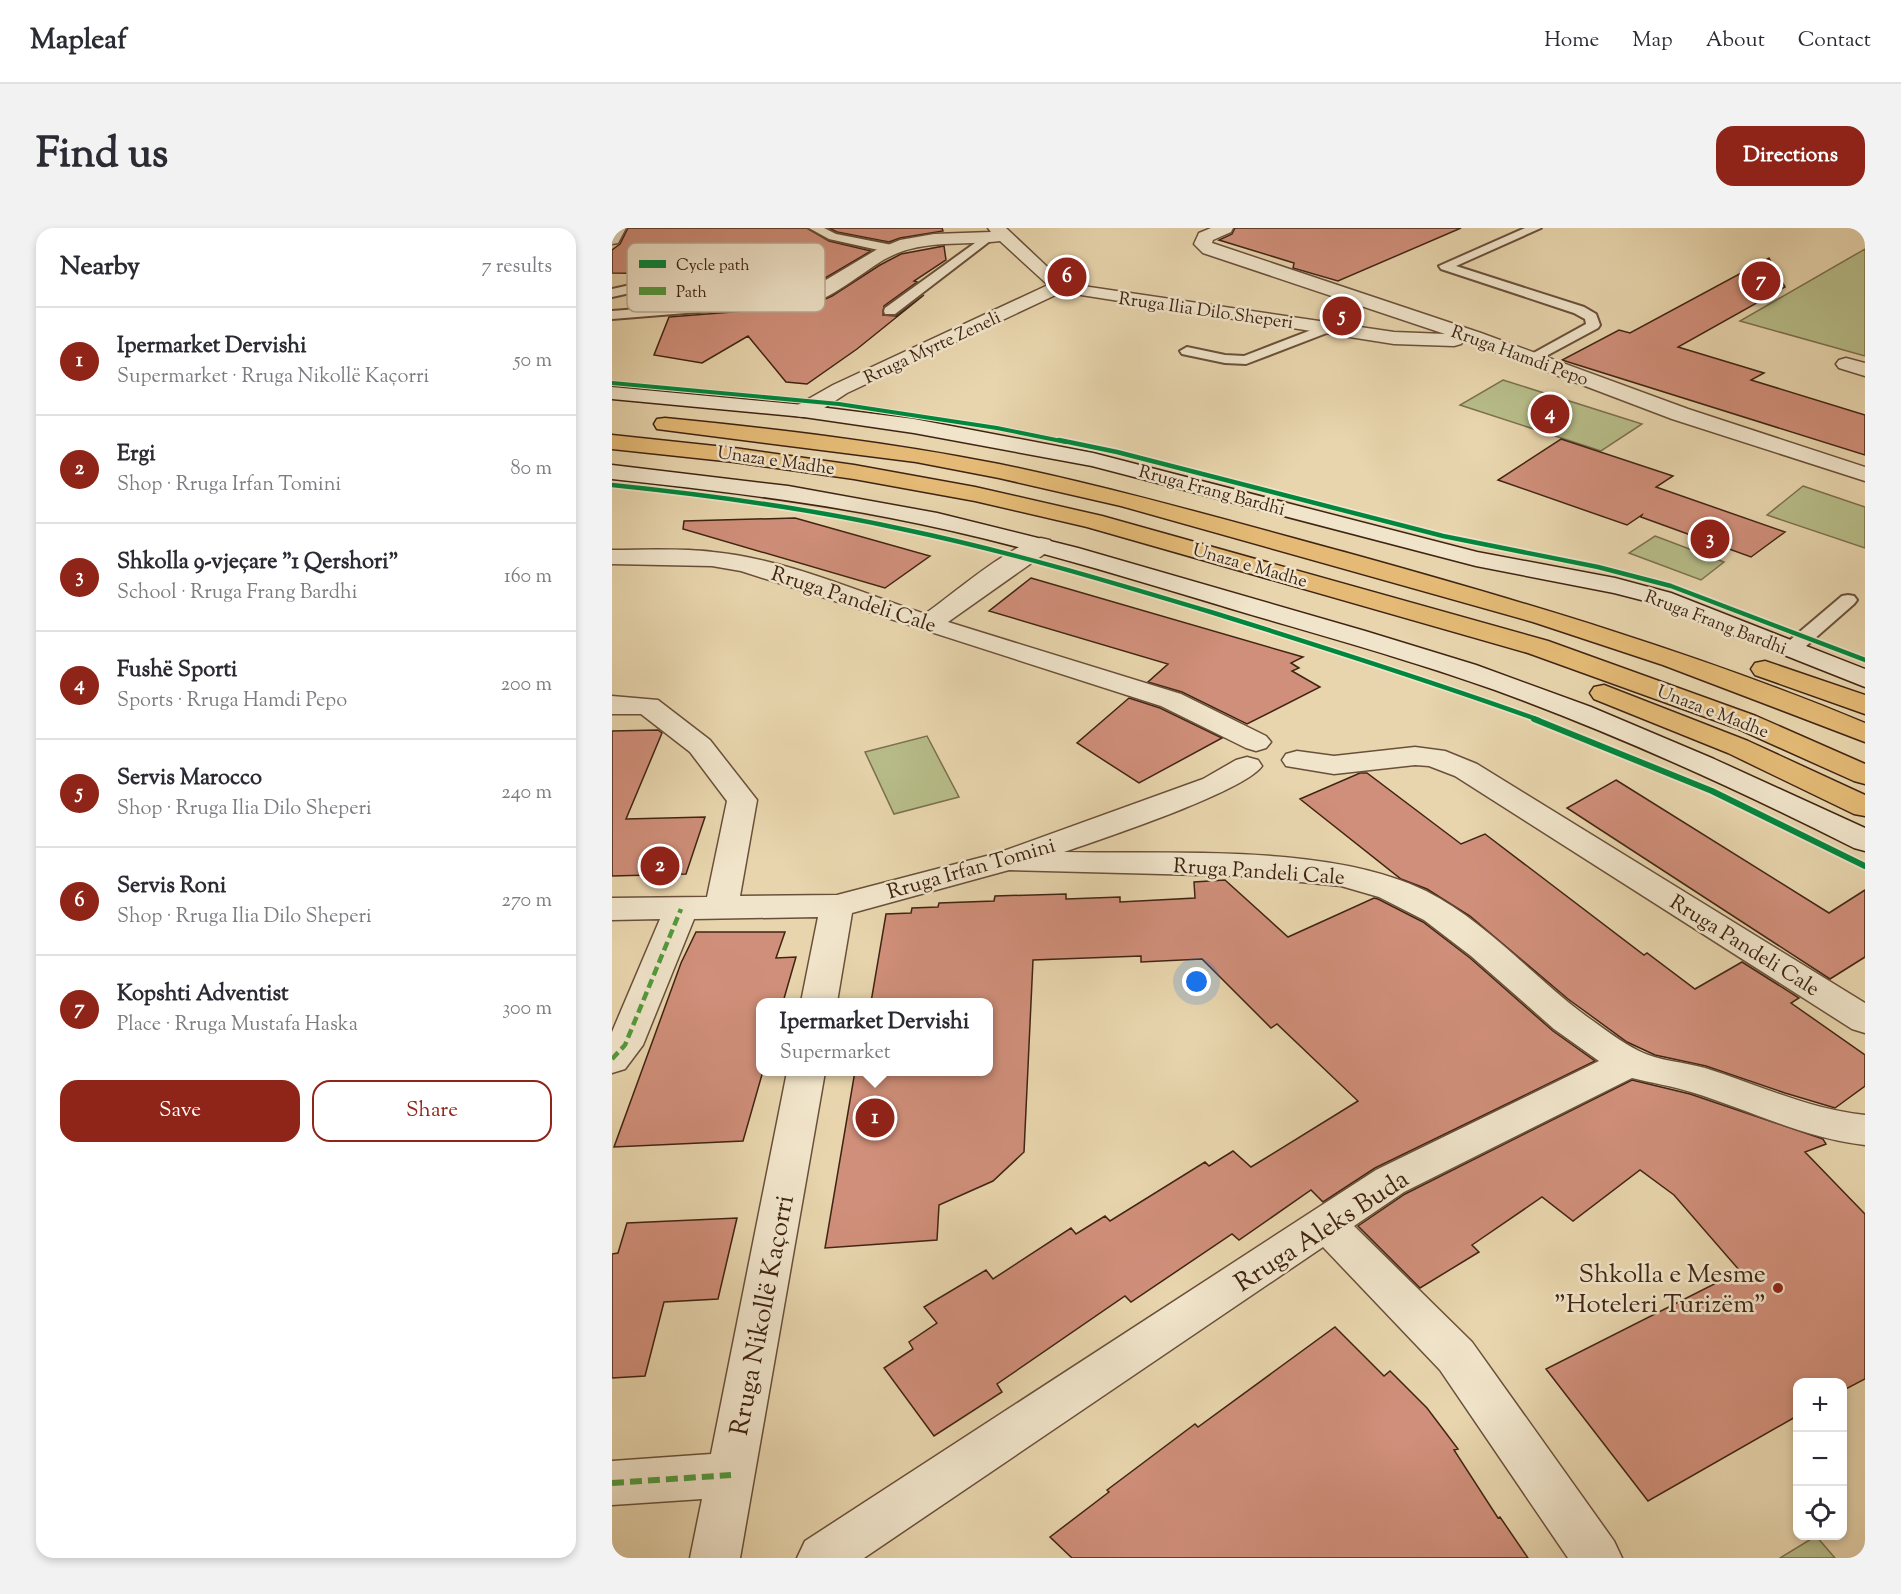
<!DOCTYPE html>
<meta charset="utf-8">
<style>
:root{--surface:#fff;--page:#f2f2f3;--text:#2b2b33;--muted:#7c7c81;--line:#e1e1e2;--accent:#8f2418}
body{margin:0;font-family:"Sorts Mill Goudy",serif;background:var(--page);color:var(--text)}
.controls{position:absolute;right:18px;bottom:18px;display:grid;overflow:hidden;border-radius:12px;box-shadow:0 3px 9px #0003}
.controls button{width:54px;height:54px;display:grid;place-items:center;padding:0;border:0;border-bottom:2px solid var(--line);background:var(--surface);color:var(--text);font:30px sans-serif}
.you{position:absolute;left:585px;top:754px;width:21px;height:21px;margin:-15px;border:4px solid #fff;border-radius:50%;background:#1a73e8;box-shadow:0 0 0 9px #1a73e833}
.badge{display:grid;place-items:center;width:39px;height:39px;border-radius:50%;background:var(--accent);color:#fff;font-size:20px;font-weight:700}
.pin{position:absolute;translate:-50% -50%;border:3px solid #fff;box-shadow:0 2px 6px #0006}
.popup{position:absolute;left:144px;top:770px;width:237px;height:78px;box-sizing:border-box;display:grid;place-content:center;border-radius:12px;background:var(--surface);filter:drop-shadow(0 2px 4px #0005);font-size:20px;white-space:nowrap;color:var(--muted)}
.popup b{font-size:22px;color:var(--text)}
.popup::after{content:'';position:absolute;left:50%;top:100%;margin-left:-12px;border:12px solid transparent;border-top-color:var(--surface)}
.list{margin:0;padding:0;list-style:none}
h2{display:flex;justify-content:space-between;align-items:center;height:78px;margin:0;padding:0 24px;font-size:26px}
h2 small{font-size:20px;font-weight:400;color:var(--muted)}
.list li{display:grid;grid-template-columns:39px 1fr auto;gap:18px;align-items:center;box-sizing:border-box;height:108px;padding:0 24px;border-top:2px solid var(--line)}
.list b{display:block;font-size:22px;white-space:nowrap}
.list p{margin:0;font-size:20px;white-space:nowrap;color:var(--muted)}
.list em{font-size:20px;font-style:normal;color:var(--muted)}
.actions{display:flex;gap:12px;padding:18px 24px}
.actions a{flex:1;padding:14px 0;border:2px solid var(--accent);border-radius:18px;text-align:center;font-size:21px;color:var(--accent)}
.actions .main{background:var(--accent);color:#fff}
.icon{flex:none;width:33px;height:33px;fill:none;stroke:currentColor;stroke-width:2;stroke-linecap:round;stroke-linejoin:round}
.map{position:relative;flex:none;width:1253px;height:1330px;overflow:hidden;border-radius:18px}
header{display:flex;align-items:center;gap:36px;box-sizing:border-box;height:84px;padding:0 30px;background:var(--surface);border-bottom:2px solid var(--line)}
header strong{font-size:28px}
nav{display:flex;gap:33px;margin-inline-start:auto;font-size:21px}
.intro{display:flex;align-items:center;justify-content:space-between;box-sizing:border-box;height:144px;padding:0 36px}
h1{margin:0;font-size:42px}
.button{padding:15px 27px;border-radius:18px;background:var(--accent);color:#fff;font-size:21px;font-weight:700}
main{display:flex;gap:36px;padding:0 36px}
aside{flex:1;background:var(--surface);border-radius:18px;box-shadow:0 3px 9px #0003}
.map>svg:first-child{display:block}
</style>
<header>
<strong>Mapleaf</strong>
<nav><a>Home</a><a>Map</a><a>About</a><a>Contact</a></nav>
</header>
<div class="intro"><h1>Find us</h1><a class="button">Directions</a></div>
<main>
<aside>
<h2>Nearby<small>7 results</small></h2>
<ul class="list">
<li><span class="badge">1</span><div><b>Ipermarket Dervishi</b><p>Supermarket · Rruga Nikollë Kaçorri</p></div><em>50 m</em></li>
<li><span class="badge">2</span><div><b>Ergi</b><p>Shop · Rruga Irfan Tomini</p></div><em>80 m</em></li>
<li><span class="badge">3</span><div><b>Shkolla 9-vjeçare &quot;1 Qershori&quot;</b><p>School · Rruga Frang Bardhi</p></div><em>160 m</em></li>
<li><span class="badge">4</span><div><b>Fushë Sporti</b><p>Sports · Rruga Hamdi Pepo</p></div><em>200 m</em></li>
<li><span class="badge">5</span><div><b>Servis Marocco</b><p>Shop · Rruga Ilia Dilo Sheperi</p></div><em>240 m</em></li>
<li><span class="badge">6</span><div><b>Servis Roni</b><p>Shop · Rruga Ilia Dilo Sheperi</p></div><em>270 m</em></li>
<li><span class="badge">7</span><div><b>Kopshti Adventist</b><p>Place · Rruga Mustafa Haska</p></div><em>300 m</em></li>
</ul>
<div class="actions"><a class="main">Save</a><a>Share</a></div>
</aside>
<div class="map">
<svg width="1253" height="1330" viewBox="0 0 1253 1330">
<rect width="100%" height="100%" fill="#e8d5ad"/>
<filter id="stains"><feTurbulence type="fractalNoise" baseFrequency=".00333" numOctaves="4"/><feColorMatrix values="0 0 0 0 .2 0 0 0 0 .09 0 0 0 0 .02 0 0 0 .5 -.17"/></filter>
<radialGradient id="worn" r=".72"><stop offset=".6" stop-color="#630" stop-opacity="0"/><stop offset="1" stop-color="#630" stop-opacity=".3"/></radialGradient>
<!-- green -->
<path fill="#b7bd89" stroke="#7c704e" stroke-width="1.5" d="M 1253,21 L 1253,128 L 1128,93 Z
M 891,152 L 1030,196 L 989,223 L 848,177 Z
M 1191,258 L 1253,279 L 1253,320 L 1155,287 Z
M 1043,308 L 1112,334 L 1089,352 L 1017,325 Z
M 315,508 L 347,569 L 282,586 L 253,524 Z
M 1204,1308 L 1223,1330 L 1168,1330 Z"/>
<!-- building -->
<path fill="#d08f7a" stroke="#402413" stroke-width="1.5" d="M 16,0 L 195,0 L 217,13 L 259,23 L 186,66 L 62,76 L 74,46 L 0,45 L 0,22 L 8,16 Z
M 217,0 L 330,0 L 331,3 L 288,10 L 277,14 L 225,4 Z
M 623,0 L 849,0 L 726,53 L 681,40 L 682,35 L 607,12 L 620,6 Z
M 332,18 L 334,32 L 302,53 L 305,54 L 272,78 L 271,87 L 284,88 L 312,67 L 245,121 L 195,156 L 174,154 L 136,108 L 90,135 L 42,127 L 57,89 L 197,78 L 220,68 L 268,37 L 289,26 Z
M 1157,30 L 1173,59 L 1066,119 L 1152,145 L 1139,152 L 1253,187 L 1253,227 L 950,132 L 1007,102 L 1018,105 Z
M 949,211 L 1061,248 L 1044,259 L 1173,304 L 1139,329 L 1029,289 L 1030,287 L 1015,297 L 886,252 Z
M 183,290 L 318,328 L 273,360 L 71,301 L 72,293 Z
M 419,350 L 691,429 L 679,435 L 687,440 L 680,443 L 708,459 L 635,496 L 570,464 L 536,454 L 556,436 L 377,383 Z
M 517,470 L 548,480 L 610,510 L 527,555 L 465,515 Z
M 46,502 L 50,505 L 14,591 L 93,589 L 74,646 L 0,648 L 0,503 Z
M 748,545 L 755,545 L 849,616 L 873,606 L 1032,727 L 1035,725 L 1083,761 L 1130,734 L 1187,770 L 1179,775 L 1253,827 L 1253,858 L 1223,880 L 1173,865 L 1094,838 L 1043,827 L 1015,814 L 956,771 L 858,688 L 815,661 L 789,651 L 688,571 Z
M 1004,552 L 1217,685 L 1253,662 L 1253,729 L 1218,751 L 955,580 Z
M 613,652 L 676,709 L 762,670 L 766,671 L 811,694 L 858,730 L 941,803 L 983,833 L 763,940 L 711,974 L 699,962 L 627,1012 L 620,1006 L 519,1074 L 513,1068 L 385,1156 L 390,1164 L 322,1208 L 272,1140 L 301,1121 L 297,1114 L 325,1095 L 312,1079 L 374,1042 L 381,1051 L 459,1000 L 464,1006 L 493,988 L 498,993 L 593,934 L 597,938 L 621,923 L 639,939 L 746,873 L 665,796 L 659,800 L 590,731 L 529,734 L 529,728 L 421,732 L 412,924 L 381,953 L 327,977 L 325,1012 L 213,1020 L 243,843 L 377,843 L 377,774 L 259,774 L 274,686 L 299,685 L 300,680 L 326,679 L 327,675 L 382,673 L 383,668 L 454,666 L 454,671 L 508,669 L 508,674 L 583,670 L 582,654 Z
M 84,704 L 173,704 L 164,730 L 184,729 L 171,774 L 149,774 L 149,843 L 151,843 L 131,913 L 2,919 L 69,735 Z
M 1020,852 L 1078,866 L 1211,911 L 1214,916 L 1193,924 L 1253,986 L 1253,1151 L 1230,1163 L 1230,1155 L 1185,1155 L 1185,1188 L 1036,1273 L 934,1141 L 1128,1043 L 1062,967 L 1028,942 L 961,993 L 930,969 L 860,1017 L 867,1024 L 808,1060 L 746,998 L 793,966 Z
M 125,990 L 106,1071 L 52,1074 L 33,1148 L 0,1150 L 0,1026 L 6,1025 L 15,995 Z
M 723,1099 L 772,1148 L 778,1143 L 815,1180 L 846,1221 L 842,1222 L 886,1290 L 888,1289 L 916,1330 L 460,1330 L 438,1309 L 497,1264 L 495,1262 L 583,1196 L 586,1199 Z"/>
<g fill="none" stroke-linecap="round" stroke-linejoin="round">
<defs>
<path id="lane" d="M 197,0 L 212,0 L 224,6 L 280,17 L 286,21 L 280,25 L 217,11 Z
M 913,0 L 929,0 L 844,38 L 972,79 L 984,86 L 988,97 L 986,100 L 921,135 L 916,134 L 914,131 L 916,128 L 974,96 L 973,91 L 962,85 L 829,41 L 827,38 Z
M 374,7 L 378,9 L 378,13 L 283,86 L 273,86 L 272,83 L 273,80 Z
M 23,56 L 27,57 L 29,60 L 27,63 L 0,69 L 0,61 Z
M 194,68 L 200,72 L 198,75 L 0,91 L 0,83 Z
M 715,96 L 720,97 L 722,100 L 720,103 L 634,136 L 613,135 L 570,126 L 568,123 L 575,119 L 613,127 L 632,128 Z
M 1236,367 L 1242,368 L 1245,372 L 1242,376 L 1185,426 L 1171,426 L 1169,422 L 1171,418 L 1230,368 Z"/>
<path id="street" d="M 0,0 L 14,0 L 6,15 L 0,16 Z
M 376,0 L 394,0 L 445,48 L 464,57 L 782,104 L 833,106 L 591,25 L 582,16 L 587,5 L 599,0 L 621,0 L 619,4 L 601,12 L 600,15 L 869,105 L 1076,181 L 1253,239 L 1253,253 L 1060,191 L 852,112 L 849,116 L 842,118 L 782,116 L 450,64 L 235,165 L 200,188 L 192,189 L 184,188 L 181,183 L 184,178 L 221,157 L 436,57 L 388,13 C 350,18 310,11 275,30 C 255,40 209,81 187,76 L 185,72 L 187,68 L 264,22 L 288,12 L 322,6 L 379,4 Z
M 1234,130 L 1253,135 L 1253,148 L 1227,140 L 1224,136 L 1227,132 Z
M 429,310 L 438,312 L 441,317 L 438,322 L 336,394 L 569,466 L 654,508 L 659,514 L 654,520 L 644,523 L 634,520 L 549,478 L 129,343 L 100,338 L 0,336 L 0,322 C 33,322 68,320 101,324 C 173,331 244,363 313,386 C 341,366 398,317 429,310 Z
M 0,468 L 46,472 L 98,512 L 145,572 L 128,668 L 225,667 L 386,625 L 591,551 L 624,532 L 635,529 L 646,532 L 650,538 C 632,564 489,611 452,624 C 560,627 717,615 814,663 C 875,694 920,748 974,788 C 991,800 1009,814 1027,823 C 1046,833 1072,834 1093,840 C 1147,857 1196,881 1253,887 L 1253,917 C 1191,910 1138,882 1079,864 C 1060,858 1040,855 1020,850 L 792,964 L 742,998 L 860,1114 L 1002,1313 L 1010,1330 L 956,1330 L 828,1142 L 711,1019 L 252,1330 L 185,1330 L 193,1313 L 764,942 L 987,833 L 942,801 L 859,728 L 812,692 L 767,669 L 729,658 L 628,648 L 397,642 L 240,685 L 225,774 L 189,774 L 206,689 L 82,691 L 31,817 L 13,841 L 0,845 L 0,804 L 48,691 L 0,692 L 0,670 L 95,669 L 115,573 L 78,524 L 29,486 L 0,486 Z
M 803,519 L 833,523 L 865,536 L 1253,775 L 1253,805 L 1240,801 L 843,548 L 817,538 L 803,537 L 722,546 L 674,538 L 670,532 L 674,526 L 685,523 L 722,528 Z
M 175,844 L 213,844 L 128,1330 L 78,1330 L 90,1271 L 0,1277 L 0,1233 L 99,1226 Z"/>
<path id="secondary" d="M 0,159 L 192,177 L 302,191 L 481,225 L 865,324 L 1003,350 L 1059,365 L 1253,441 L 1253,459 L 1041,375 L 1002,365 L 864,338 L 480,238 L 302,205 L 192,189 L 0,171 Z
M 0,237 L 176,258 L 325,285 L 466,320 L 753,403 L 864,437 L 979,479 L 1102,531 L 1253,600 L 1253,623 L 1242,620 C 1125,561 1006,507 883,462 C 796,431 708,407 620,381 C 507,347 394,312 279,290 C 187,272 93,261 0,251 Z"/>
<path id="highway" d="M 53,190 C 165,201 276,214 387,236 C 507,261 625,295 743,327 C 916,375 1087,426 1253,495 L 1253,514 L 1051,437 L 921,394 L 509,278 L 387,250 L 304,234 L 45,201 L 42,196 L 45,191 Z
M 0,207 L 122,220 L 242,237 L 363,259 L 490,288 L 936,413 L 1144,488 L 1253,536 L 1253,556 L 1242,553 L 1124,500 L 916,425 L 475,299 L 363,273 L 242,251 L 122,234 L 0,221 Z
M 1153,433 L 1253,467 L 1253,486 L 1143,447 L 1139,441 L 1143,435 Z
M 992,457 L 1136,513 L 1253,567 L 1253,588 L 1242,586 L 1116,525 L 982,471 L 978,465 L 982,459 Z"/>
</defs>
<!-- lane casing -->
<use href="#lane" stroke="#6a503a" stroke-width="4"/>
<!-- street casing -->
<use href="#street" stroke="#6a503a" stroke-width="3"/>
<!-- secondary casing -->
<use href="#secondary" stroke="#402413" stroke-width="3"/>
<!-- highway casing -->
<use href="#highway" stroke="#402413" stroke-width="3"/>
<!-- lane -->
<use href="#lane" fill="#f0e4ca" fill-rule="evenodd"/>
<!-- street -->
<use href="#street" fill="#f0e4ca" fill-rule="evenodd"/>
<!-- secondary -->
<use href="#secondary" fill="#f0e4ca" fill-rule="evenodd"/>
<!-- highway -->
<use href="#highway" fill="#e4ba76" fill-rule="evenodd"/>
<!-- quiet-far1 -->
<path stroke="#539b3d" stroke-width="4.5" stroke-dasharray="9 4.5" stroke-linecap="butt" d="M 0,831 L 13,817 L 69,681"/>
<!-- quiet -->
<path stroke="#539b3d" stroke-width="6" stroke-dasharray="12 6" stroke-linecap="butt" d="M 0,1255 L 119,1247"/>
<defs>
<path id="cycleway-far2" d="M 0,155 L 227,176 L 385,200 L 454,214"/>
<path id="cycleway-far1" d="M 447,212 L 505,224 L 831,308 L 986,339 L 1059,358 L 1253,432
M 0,257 C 97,267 195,280 290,301 C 396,323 499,354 602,385 C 711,419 819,453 927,492"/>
<path id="cycleway" d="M 922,491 L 1100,563 L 1253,638"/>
</defs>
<!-- cycleway-far2 casing -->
<use href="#cycleway-far2" stroke="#f0e4ca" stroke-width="6"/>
<!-- cycleway-far1 casing -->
<use href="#cycleway-far1" stroke="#f0e4ca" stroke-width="8"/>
<!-- cycleway casing -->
<use href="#cycleway" stroke="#f0e4ca" stroke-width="10"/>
<!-- cycleway-far2 -->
<use href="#cycleway-far2" stroke="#00873e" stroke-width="4"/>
<!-- cycleway-far1 -->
<use href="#cycleway-far1" stroke="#00873e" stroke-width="4.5"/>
<!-- cycleway -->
<use href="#cycleway" stroke="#00873e" stroke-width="6"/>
</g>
<!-- markers -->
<circle fill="#8f2418" stroke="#f0e4ca" stroke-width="2" cx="1166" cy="1060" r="6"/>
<g text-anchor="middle" stroke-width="5" stroke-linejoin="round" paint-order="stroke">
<!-- far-street labels -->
<g font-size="18" fill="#402413" stroke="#f0e4ca">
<text transform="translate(594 82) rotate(8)" y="6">Rruga Ilia Dilo Sheperi</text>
<text transform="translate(320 119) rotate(-25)" y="6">Rruga Myrte Zeneli</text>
<text transform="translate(908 127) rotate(20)" y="6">Rruga Hamdi Pepo</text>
<text transform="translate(164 232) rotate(8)" y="6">Unaza e Madhe</text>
<text transform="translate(600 262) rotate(15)" y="6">Rruga Frang Bardhi</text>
<text transform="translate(638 337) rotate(16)" y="6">Unaza e Madhe</text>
<text transform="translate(1104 394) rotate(21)" y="6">Rruga Frang Bardhi</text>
<text transform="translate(1101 483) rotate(21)" y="6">Unaza e Madhe</text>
</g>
<!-- street labels -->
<g font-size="21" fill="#402413" stroke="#f0e4ca">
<text transform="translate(242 371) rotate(18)" y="7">Rruga Pandeli Cale</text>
<text transform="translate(359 640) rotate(-16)" y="7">Rruga Irfan Tomini</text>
<text transform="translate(647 643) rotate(4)" y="7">Rruga Pandeli Cale</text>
<text transform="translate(1133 717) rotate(32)" y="7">Rruga Pandeli Cale</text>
</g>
<!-- near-street labels -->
<g font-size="26" fill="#402413" stroke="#f0e4ca">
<text transform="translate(709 1002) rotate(-33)" y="9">Rruga Aleks Buda</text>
<text transform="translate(149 1087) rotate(-79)" y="9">Rruga Nikollë Kaçorri</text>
</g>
<!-- near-poi labels -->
<g font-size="26" fill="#402413" stroke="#f0e4ca" text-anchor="end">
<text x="1154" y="1054">Shkolla e Mesme<tspan x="1154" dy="30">"Hoteleri Turizëm"</tspan></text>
</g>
</g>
<!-- legend -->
<rect x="15" y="15" width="198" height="69" rx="9" fill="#f0e4ca" stroke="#bbaa93" stroke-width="1.5"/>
<rect x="27" y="32" width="27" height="8" fill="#00873e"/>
<rect x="27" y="59" width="27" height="8" fill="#539b3d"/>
<g font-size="16" fill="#402413">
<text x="64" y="42">Cycle path</text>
<text x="64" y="69">Path</text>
</g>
<rect width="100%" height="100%" filter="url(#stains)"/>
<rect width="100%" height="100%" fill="url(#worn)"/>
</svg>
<div class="controls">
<button>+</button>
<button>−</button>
<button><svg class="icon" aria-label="locate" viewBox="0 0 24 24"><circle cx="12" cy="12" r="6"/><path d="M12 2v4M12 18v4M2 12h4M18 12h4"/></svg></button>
</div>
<div class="you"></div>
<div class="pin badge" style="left:263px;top:890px">1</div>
<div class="popup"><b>Ipermarket Dervishi</b>Supermarket</div>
<div class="pin badge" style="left:48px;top:638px">2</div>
<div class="pin badge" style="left:1098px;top:311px">3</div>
<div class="pin badge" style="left:938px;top:186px">4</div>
<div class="pin badge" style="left:730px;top:88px">5</div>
<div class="pin badge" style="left:455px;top:49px">6</div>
<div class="pin badge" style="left:1149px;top:53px">7</div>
</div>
</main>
